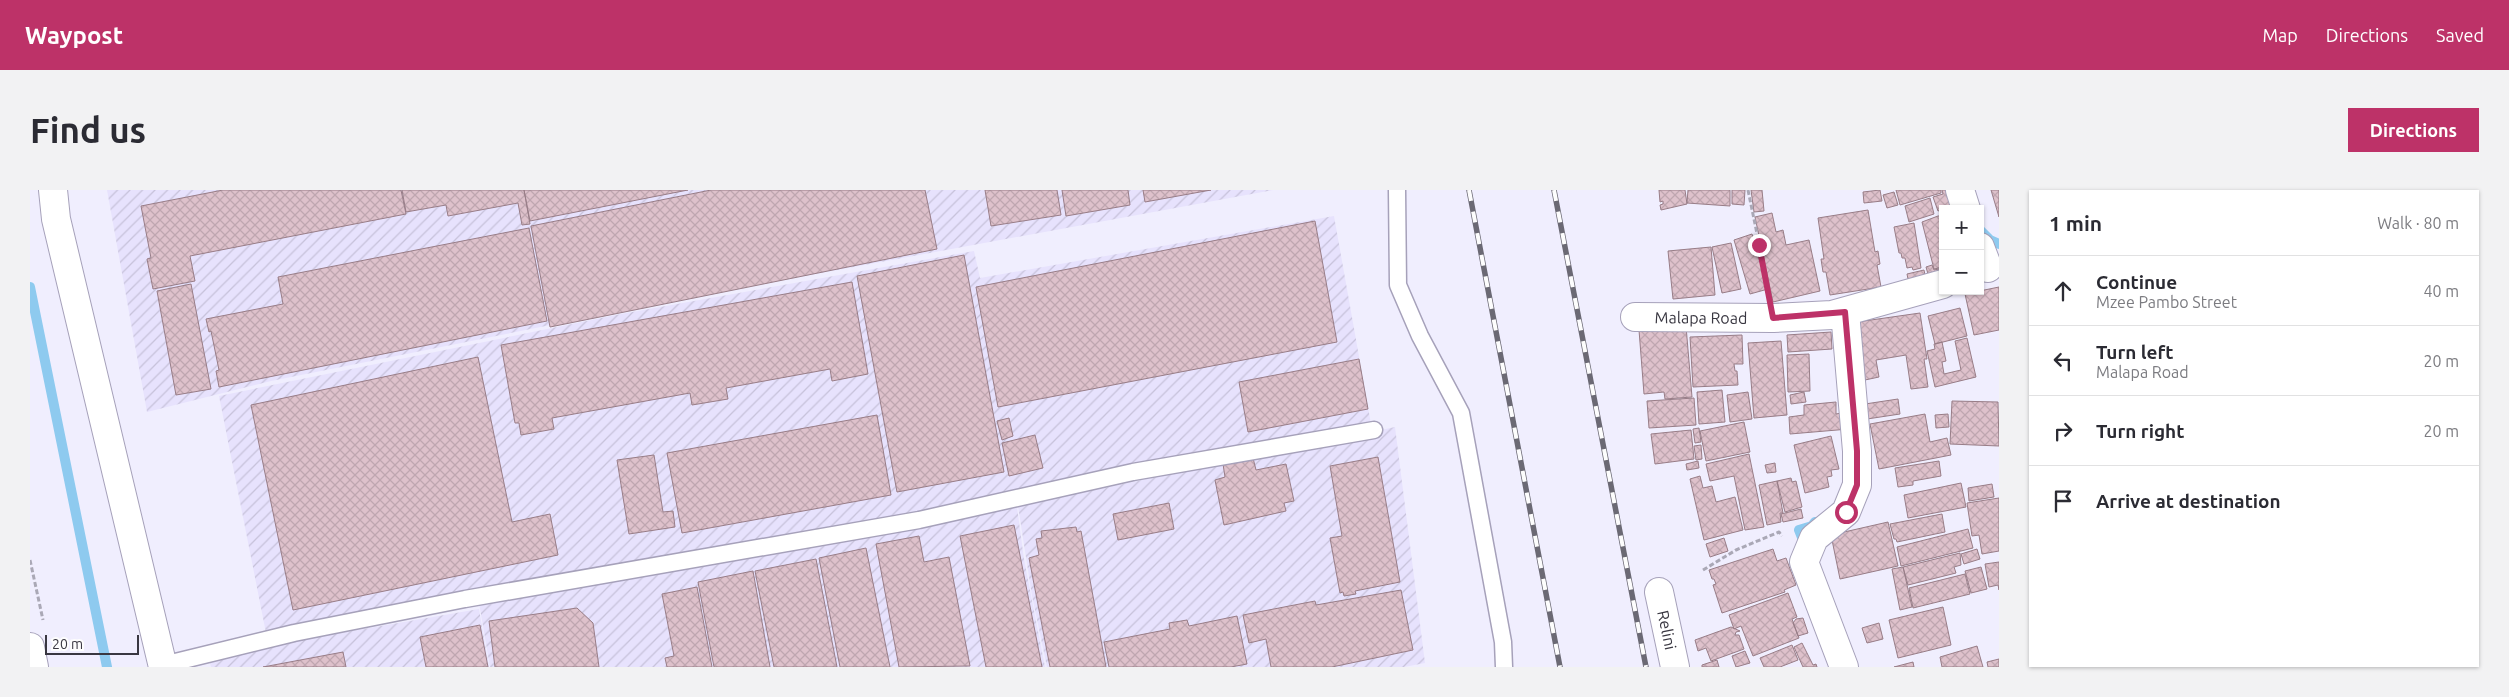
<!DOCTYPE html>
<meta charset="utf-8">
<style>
:root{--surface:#fff;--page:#f2f2f3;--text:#2b2b33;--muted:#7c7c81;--line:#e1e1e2;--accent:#bd3268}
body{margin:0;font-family:Ubuntu,sans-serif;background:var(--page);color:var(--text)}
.controls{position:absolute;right:15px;top:15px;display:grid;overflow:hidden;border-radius:0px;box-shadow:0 1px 4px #0004}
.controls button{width:45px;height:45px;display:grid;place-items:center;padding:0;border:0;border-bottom:1px solid var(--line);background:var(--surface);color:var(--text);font:25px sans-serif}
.scale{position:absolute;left:15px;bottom:12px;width:94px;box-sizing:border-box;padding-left:5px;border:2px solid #393741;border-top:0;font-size:14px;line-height:18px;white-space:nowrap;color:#393741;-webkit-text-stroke:4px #fdfdfd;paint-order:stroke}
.stop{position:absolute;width:15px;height:15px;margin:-11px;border:4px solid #bd3268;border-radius:50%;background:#fff}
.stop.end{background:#bd3268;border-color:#fff;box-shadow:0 1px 5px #0008}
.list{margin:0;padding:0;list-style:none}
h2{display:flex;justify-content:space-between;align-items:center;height:65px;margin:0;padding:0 20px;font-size:21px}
h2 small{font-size:16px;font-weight:400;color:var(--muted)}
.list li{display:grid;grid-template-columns:32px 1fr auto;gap:15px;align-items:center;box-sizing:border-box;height:70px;padding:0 20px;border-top:1px solid var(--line)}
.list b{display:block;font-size:19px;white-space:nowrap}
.list p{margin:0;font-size:16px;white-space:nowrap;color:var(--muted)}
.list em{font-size:16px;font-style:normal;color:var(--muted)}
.icon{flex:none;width:28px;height:28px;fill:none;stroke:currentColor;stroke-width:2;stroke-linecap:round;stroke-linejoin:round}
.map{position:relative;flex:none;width:1969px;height:477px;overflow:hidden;border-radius:0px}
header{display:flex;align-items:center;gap:30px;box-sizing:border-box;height:70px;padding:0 25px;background:var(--accent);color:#fff}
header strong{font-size:24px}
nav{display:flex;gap:28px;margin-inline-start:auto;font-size:18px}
.intro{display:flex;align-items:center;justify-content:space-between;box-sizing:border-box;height:120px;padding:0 30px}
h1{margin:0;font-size:35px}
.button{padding:12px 22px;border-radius:0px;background:var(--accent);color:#fff;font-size:18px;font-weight:700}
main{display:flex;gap:30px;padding:0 30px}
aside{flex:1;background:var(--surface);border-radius:0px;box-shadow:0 1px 4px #0004}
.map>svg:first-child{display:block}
</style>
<header>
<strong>Waypost</strong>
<nav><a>Map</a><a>Directions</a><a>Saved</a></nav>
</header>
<div class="intro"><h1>Find us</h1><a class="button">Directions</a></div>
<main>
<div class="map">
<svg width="1969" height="477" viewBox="0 0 1969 477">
<defs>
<pattern id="industrial-furrows" width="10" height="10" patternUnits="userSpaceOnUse" patternTransform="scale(1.25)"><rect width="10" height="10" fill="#e7e2fd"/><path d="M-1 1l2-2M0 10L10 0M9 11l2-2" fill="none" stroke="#c7c2da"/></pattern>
<pattern id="building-cross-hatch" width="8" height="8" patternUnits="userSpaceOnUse" patternTransform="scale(1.25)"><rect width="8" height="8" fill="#dec1cb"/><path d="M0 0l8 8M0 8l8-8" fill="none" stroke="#bfa6b0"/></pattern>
</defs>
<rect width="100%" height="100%" fill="#f0eefe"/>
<!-- industrial -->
<path fill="url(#industrial-furrows)" d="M 77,0 L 1243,0 L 671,105 L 241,191 L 117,222 Z
M 1304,26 L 1341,234 L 839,331 L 236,443 L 189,206 L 591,124 L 944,61 L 950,88 Z
M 1365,237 L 1395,473 L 1374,477 L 1017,477 L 1002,406 L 988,316 Z
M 987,317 L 994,369 L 1015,477 L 460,477 L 449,413 Z
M 449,419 L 459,477 L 181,477 L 178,466 Z"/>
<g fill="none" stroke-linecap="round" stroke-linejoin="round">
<!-- stream -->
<path stroke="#8ecaef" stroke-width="10" d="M 1950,40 L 1960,50 L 1969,54
M 0,97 L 77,477
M 1775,355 L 1769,340 L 1782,336 L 1785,332"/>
</g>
<!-- building -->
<path fill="url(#building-cross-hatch)" stroke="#987d87" d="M 193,0 L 371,0 L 376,24 L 160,66 L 165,91 L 123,99 L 117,69 L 121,68 L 111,16 Z
M 372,0 L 494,0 L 500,34 L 492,35 L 488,13 L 418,26 L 416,15 L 376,22 Z
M 494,0 L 658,0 L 500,31 Z
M 681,0 L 895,0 L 907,59 L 520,137 L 501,36 Z
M 955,0 L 1027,0 L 1031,25 L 961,36 Z
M 1032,0 L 1098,0 L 1100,15 L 1036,26 Z
M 1113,0 L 1181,0 L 1115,12 Z
M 1629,0 L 1655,0 L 1657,14 L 1631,20 L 1630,15 L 1633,14 L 1633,11 L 1630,12 Z
M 1658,0 L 1700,0 L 1700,16 L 1657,13 Z
M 1702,0 L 1715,0 L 1714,15 L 1702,14 Z
M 1721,0 L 1732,0 L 1734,21 L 1724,22 Z
M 1850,0 L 1852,11 L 1834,13 L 1833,2 Z
M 1866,0 L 1911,0 L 1911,3 L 1870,15 Z
M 1912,0 L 1924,0 L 1928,14 L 1908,21 L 1903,7 L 1913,4 Z
M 1961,0 L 1969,0 L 1969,27 Z
M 1864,2 L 1868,15 L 1857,18 L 1853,5 Z
M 1900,8 L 1904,24 L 1879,32 L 1875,16 Z
M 1838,20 L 1845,62 L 1848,61 L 1850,74 L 1847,75 L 1851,97 L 1800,105 L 1796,82 L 1793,82 L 1791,69 L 1794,69 L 1788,28 Z
M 1742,23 L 1746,42 L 1753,40 L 1756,55 L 1779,50 L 1790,101 L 1743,112 L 1725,27 Z
M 1908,26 L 1913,26 L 1913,77 L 1904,79 L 1892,32 Z
M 1285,31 L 1307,152 L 968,217 L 946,97 Z
M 1884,33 L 1891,78 L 1883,80 L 1882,77 L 1877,78 L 1875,68 L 1872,68 L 1871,63 L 1869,63 L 1864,37 Z
M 499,38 L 517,131 L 189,197 L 186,181 L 189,180 L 181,141 L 179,142 L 176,129 L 253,114 L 248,87 Z
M 1722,44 L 1738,99 L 1720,104 L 1704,50 Z
M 1701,53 L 1711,99 L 1692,103 L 1682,57 Z
M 1681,57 L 1685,105 L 1643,109 L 1638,61 Z
M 934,65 L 974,282 L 867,302 L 827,86 Z
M 1902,75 L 1904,80 L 1913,78 L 1913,88 L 1900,91 L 1896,77 Z
M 1894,80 L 1897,95 L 1879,94 L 1877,84 Z
M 822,92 L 838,184 L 802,191 L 800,179 L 696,198 L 698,209 L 662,215 L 660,203 L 522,228 L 524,239 L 491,245 L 489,233 L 485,233 L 471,155 Z
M 161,94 L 181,199 L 146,205 L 127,101 Z
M 1969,97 L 1969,140 L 1944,145 L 1935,104 Z
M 1930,118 L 1937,146 L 1905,154 L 1898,126 Z
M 1890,123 L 1897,169 L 1894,169 L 1898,197 L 1881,199 L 1876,165 L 1846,170 L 1849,187 L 1835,190 L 1827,132 Z
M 1656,136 L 1662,207 L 1635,209 L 1634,202 L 1614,204 L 1609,140 Z
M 1801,142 L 1802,159 L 1758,162 L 1757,145 Z
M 1712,145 L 1713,174 L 1704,174 L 1705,181 L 1707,181 L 1708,195 L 1663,197 L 1660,147 Z
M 1937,148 L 1946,187 L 1905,197 L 1897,161 L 1905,159 L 1904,154 L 1912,152 L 1916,171 L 1912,172 L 1914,184 L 1931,180 L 1925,151 Z
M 1751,151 L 1757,225 L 1724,228 L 1718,153 Z
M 1779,164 L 1780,201 L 1758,202 L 1757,165 Z
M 448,167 L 482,332 L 520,324 L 528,365 L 263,420 L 221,215 Z
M 1329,169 L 1338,219 L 1218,242 L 1209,192 Z
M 1692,200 L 1695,232 L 1669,234 L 1667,202 Z
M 1718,202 L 1722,229 L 1700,232 L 1697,205 Z
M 1774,202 L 1776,212 L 1761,214 L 1760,205 Z
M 1664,208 L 1666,235 L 1619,238 L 1617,211 Z
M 1868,209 L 1870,224 L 1837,229 L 1835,214 Z
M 1922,211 L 1968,212 L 1969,256 L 1920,254 Z
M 1806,212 L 1806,224 L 1817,222 L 1819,239 L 1760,244 L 1759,227 L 1774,225 L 1774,215 Z
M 1895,224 L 1900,252 L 1917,248 L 1921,265 L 1849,279 L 1840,234 Z
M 1918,224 L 1919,237 L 1906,238 L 1905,225 Z
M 847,225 L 861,305 L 652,343 L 637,263 Z
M 979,228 L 983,246 L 972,250 L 967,231 Z
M 1714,232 L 1720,262 L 1676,271 L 1670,241 Z
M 1669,238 L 1671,252 L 1665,253 L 1663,239 Z
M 1661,240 L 1664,269 L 1625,274 L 1621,244 Z
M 1005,245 L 1013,278 L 979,286 L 972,253 Z
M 1801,246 L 1809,279 L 1801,280 L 1802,286 L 1797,287 L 1799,297 L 1775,303 L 1764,255 Z
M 1671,255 L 1672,269 L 1666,270 L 1664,256 Z
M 1719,264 L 1734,337 L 1715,340 L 1704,286 L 1680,291 L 1676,274 Z
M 624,265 L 633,322 L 643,321 L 645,337 L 599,344 L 587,270 Z
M 1348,267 L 1370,392 L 1325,401 L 1326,404 L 1314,406 L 1313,402 L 1310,403 L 1300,348 L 1312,346 L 1300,276 Z
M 1223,268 L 1226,280 L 1256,274 L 1264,311 L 1254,313 L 1256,321 L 1194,335 L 1185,290 L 1195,287 L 1193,274 Z
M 1668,271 L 1669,278 L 1657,280 L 1656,274 Z
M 1909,271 L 1911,286 L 1883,291 L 1883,295 L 1868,297 L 1865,278 Z
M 1745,273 L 1746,282 L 1737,283 L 1735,275 Z
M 1670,286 L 1673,298 L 1682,296 L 1686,312 L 1705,307 L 1713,340 L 1674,350 L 1660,289 Z
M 1761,288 L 1762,292 L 1766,291 L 1772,317 L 1755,322 L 1747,291 Z
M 1747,291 L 1753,323 L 1750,323 L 1751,332 L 1737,335 L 1729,295 Z
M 1931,293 L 1936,317 L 1878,328 L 1874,305 Z
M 1962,294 L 1964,307 L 1939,311 L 1938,298 Z
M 1969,308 L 1969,361 L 1952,364 L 1949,345 L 1942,346 L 1937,313 Z
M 1139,313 L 1144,339 L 1088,350 L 1083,324 Z
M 1771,319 L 1773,328 L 1753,332 L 1751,324 Z
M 1912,324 L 1915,342 L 1867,352 L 1866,349 L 1864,349 L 1860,334 Z
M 1858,332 L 1868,376 L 1810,389 L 1801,345 Z
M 984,335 L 1012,477 L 956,477 L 930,346 Z
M 1046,337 L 1047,342 L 1051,341 L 1076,477 L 1020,477 L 999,368 L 1009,365 L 1006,349 L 1012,348 L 1011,341 Z
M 1938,339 L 1943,358 L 1871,376 L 1867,357 Z
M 889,346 L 894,372 L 919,367 L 940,476 L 869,477 L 846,354 Z
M 1694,348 L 1698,361 L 1680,367 L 1676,354 Z
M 836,358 L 860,477 L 810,477 L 789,368 Z
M 1743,359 L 1747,371 L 1756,368 L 1766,395 L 1754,400 L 1755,402 L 1692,423 L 1683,395 L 1686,394 L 1684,389 L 1682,389 L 1679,380 Z
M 1947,359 L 1950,369 L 1934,374 L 1931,364 Z
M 1930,363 L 1931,375 L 1924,377 L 1926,383 L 1878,395 L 1873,377 Z
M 786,369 L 807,477 L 744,477 L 725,381 Z
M 1969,372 L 1969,400 L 1968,395 L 1959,397 L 1955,374 Z
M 1873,377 L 1882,417 L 1870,420 L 1862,379 Z
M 1951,377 L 1957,399 L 1941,403 L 1935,381 Z
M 723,381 L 740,477 L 684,477 L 668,392 Z
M 1935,384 L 1940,404 L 1883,418 L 1879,398 Z
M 667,397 L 682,477 L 637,477 L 635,468 L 644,466 L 632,404 Z
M 1371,400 L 1383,460 L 1302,477 L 1241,477 L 1236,449 L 1219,453 L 1213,425 L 1285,411 L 1286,415 Z
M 1758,403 L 1767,427 L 1762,429 L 1769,448 L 1723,466 L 1711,436 L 1704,439 L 1699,425 Z
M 1913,417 L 1921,455 L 1868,468 L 1859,430 Z
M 547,418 L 563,433 L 569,477 L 465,477 L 459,431 Z
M 1207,426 L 1217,474 L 1201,477 L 1079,477 L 1074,452 L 1140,439 L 1139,433 L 1157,430 L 1159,436 Z
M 1773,428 L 1778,443 L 1768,446 L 1763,433 L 1766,429 Z
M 1849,433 L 1853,449 L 1837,453 L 1832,438 Z
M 450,435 L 458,477 L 396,477 L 390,447 Z
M 1701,437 L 1710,441 L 1706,442 L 1705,445 L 1709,445 L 1714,459 L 1681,471 L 1676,458 L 1668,461 L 1665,450 Z
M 1772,453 L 1783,475 L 1786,474 L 1787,477 L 1773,477 L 1764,457 Z
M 1762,455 L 1768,470 L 1750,477 L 1734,477 L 1730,468 Z
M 1947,456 L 1953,477 L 1912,477 L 1910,467 Z
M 1715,461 L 1720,473 L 1706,477 L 1702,466 Z
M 313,462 L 316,477 L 233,477 Z
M 1969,469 L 1969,477 L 1958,477 L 1957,472 Z
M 1687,470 L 1689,477 L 1672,477 L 1672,475 Z
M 1883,472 L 1884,477 L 1864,477 Z"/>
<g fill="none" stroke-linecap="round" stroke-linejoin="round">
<defs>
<path id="lane" d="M 1367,0 L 1368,95 L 1390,146 L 1431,223 L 1473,452 L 1474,477
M 133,475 L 264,443 L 435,409 L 889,330 L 1103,282 L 1344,240"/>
<g id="street">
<path d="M 23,0 L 26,29 L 133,477"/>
<path d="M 1930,0 L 1936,19"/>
<path d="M 1950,57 L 1958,78"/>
<path id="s1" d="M 1605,127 L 1743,128 L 1802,125 L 1913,94"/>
<path id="s2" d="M 1629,402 L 1645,477"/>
<path d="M 1814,477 L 1774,372 L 1784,348 L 1816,322 L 1827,295 L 1827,261 L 1815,122"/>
</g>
<path id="highway" d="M 0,457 L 4,477"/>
</defs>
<!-- lane casing -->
<use href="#lane" stroke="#a6a1ba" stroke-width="19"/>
<!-- street casing -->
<use href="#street" stroke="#a6a1ba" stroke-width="30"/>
<!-- highway casing -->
<use href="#highway" stroke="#a6a1ba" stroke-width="30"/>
<!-- path -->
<path stroke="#aaa8b6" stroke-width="3" stroke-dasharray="5 2.5" stroke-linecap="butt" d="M 1718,0 L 1738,97
M 0,370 L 13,430
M 1673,380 L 1706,360 L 1749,342 L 1752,346"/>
<!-- lane -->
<use href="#lane" stroke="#fff" stroke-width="16"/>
<!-- street -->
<use href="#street" stroke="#fff" stroke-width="28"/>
<!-- highway -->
<use href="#highway" stroke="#fff" stroke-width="28"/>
<defs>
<path id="rail" d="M 1439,0 L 1530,477
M 1524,0 L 1616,477"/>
</defs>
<!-- rail casing -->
<use href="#rail" stroke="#6b6974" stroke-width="5.5"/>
<!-- rail -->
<use href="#rail" stroke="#fdfdfd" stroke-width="4" stroke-dasharray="11" stroke-linecap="butt"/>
</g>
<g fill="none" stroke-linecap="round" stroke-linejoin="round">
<!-- route -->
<path stroke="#bd3268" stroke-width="6" d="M 1729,55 L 1743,128 L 1815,122 L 1827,261 L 1827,295 L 1816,322"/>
</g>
<g text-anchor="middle" stroke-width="4.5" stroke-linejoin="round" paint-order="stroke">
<!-- street labels -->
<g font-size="16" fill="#393741" stroke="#fdfdfd">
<text dy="6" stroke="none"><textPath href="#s1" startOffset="66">Malapa Road</textPath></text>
<text dy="6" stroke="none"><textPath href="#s2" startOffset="39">Relini</textPath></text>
</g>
</g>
</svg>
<div class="controls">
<button>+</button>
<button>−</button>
</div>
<div class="scale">20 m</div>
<div class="stop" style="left:1816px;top:322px"></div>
<div class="stop end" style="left:1729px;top:55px"></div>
</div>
<aside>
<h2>1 min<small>Walk · 80 m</small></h2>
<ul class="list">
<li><svg class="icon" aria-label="ahead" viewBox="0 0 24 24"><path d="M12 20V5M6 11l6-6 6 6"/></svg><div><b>Continue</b><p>Mzee Pambo Street</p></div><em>40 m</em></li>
<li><svg class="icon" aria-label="left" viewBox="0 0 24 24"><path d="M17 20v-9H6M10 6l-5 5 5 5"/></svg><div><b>Turn left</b><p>Malapa Road</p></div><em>20 m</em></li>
<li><svg class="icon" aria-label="right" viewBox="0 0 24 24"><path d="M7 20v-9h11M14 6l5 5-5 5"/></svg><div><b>Turn right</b></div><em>20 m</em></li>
<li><svg class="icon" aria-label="arrive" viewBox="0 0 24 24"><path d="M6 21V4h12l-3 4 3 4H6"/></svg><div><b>Arrive at destination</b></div></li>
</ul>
</aside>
</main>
